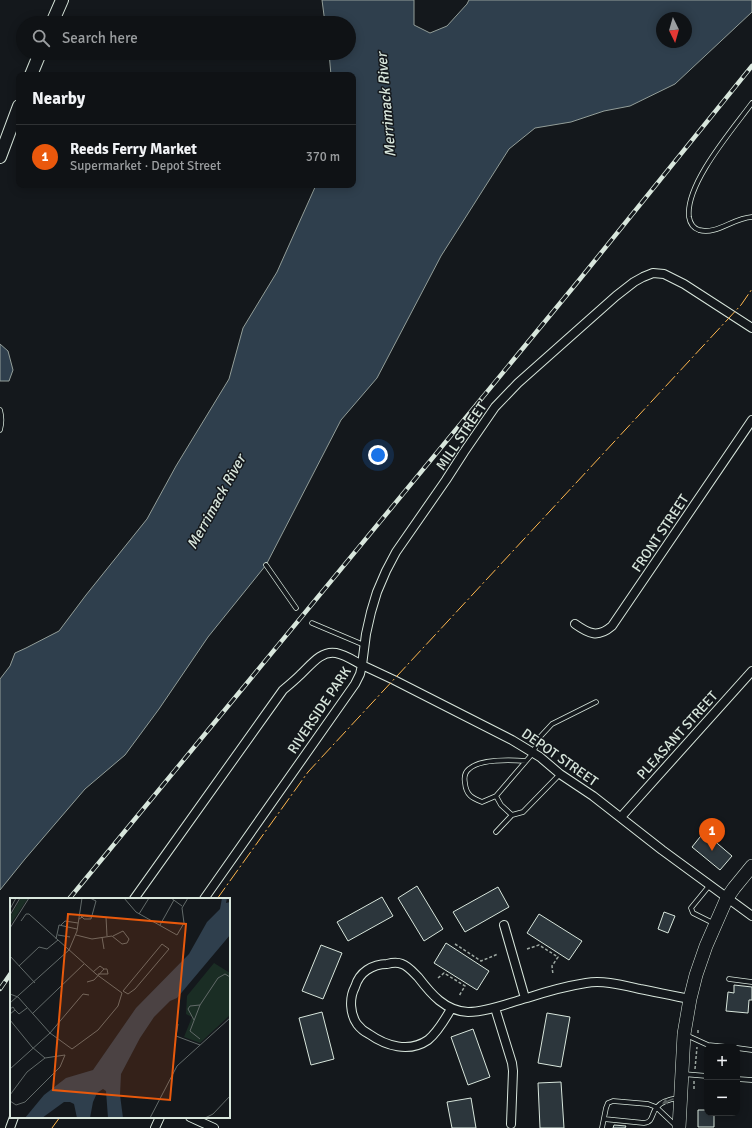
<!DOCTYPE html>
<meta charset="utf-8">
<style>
:root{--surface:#0f1215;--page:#181b1e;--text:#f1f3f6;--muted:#9b9ea0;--line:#2f3234;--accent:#ea580c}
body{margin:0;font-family:Signika,sans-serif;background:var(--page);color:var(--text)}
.controls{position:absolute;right:12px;bottom:12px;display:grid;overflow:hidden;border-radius:8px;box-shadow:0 2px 10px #0003}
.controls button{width:36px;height:36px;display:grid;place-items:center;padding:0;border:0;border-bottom:1px solid var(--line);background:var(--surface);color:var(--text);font:20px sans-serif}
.compass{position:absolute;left:656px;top:12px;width:36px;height:36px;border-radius:50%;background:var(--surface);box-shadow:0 2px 10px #0003;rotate:175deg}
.you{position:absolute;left:378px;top:455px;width:14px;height:14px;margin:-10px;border:3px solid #fff;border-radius:50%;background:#1a73e8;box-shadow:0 0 0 6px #1a73e833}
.badge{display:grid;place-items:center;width:26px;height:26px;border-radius:50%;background:var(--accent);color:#fff;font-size:13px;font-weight:700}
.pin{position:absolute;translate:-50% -33px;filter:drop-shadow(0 1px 2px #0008)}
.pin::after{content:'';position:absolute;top:21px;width:14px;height:12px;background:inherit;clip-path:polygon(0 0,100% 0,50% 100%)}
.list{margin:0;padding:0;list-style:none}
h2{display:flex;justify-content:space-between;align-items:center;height:52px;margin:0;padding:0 16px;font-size:17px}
h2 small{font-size:13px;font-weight:400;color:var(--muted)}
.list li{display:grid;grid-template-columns:26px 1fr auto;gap:12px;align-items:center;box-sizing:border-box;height:64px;padding:0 16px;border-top:1px solid var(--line)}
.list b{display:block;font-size:15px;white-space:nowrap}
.list p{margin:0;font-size:13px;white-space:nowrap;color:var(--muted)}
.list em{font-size:13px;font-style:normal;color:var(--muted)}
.icon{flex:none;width:22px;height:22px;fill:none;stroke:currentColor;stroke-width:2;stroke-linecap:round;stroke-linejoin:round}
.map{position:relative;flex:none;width:752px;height:1128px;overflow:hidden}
.search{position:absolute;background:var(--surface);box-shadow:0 2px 10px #0003;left:16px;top:16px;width:340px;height:44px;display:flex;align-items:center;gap:10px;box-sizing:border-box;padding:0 14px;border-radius:22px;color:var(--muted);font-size:15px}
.panel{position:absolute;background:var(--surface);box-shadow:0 2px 10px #0003;left:16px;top:72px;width:340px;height:116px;border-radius:8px}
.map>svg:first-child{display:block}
</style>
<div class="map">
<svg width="752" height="1128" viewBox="0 0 752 1128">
<rect width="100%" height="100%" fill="#14181c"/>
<!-- water -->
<path fill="#2f3f4d" stroke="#939e99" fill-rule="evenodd" d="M 322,0 L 414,0 L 414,25 L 430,33 L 447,26 L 467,4 L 469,0 L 752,0 L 752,12 L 675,84 L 630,106 L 604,111 L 571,122 L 535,128 L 509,149 L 441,256 L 377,378 L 341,420 L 266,565 L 208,637 L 159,709 L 125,755 L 85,789 L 25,859 L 0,890 L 0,679 L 10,666 L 15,653 L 26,648 L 59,631 L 86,595 L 147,519 L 176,466 L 229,379 L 243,328 L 277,272 L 316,185 L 353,185 L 353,75 L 331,75 L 329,53 L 349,53 L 349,23 L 325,23 ZM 662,18 L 686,18 L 686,42 L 662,42 Z
M 0,344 L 8,351 L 13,370 L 9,381 L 0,381 Z"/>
<!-- building -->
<path fill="#2c363c" stroke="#d8e6dc" d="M 704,832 L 732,856 L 720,870 L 692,847 Z
M 417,886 L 443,929 L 424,941 L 398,898 Z
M 498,887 L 509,907 L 465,932 L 453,912 Z
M 382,897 L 393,916 L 348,941 L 337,922 Z
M 664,912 L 675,916 L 668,933 L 658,929 Z
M 539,914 L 582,941 L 569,960 L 527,933 Z
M 446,943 L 489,971 L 477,990 L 434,963 Z
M 321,945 L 342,953 L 323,999 L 302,991 Z
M 734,985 L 752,987 L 752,1000 L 749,1000 L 748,1013 L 726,1011 L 728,992 L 734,993 Z
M 322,1012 L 334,1059 L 311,1065 L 299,1018 Z
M 547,1013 L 570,1017 L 561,1067 L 538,1063 Z
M 473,1029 L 490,1077 L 468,1085 L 451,1037 Z
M 561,1082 L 564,1128 L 540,1128 L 538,1083 Z
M 471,1098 L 476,1128 L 452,1128 L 447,1102 Z
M 698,1110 L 707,1110 L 707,1113 L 714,1113 L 714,1127 L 698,1127 Z
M 614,1125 L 626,1126 L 625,1128 L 613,1128 Z"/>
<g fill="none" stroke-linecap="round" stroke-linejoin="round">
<defs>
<path id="lane" d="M 752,103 C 733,129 685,184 689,217 C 690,223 693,228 699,230 C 717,235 733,218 752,217
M 0,410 C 2,417 2,423 0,430
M 266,565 L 296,608
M 312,623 L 364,645
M 560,774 L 523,812 L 512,815 L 501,805 L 496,796 L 533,753 L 539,738 L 552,724 L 596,702
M 496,796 L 482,802 C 472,798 466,795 465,783 C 464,778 464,773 469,769 C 480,759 511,760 526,761
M 496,832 L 512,815
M 709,886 L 691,908 L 693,913 L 713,923
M 729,979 L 752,982
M 686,1035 L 708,1045 L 727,1047
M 737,1048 L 752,1050
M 683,1074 L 707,1076
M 737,1079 L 752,1080
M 604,1119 L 644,1123 C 654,1122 651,1113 657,1107 C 662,1101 671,1099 678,1098
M 602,1128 L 606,1108 L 608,1103 L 613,1101 L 648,1104 L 656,1107 L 675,1125"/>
<path id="street" d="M 752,328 L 684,284 L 664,274 L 653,273 L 643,277 L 634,282 L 616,296 L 518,383 L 495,407 L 464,452 L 446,480 L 396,552 L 386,571 L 377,592 L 371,612 L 366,634 L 362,665 L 394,680 L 512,740 L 540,757 L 560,774 L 593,796 L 662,850 L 752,916
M 575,624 C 589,634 598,638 612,626 L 752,420
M 621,817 L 752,671
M 134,899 L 283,690 C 289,685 295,680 300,675 C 310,666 321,650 336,653 C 346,655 354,661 362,665 L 360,674 L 355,684 L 204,899
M 504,925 L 525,998
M 495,1008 L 512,1063 L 513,1071 L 511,1124
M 451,1009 C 445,1019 438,1032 428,1040 C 409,1053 386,1046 369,1034 C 365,1032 360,1028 357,1024 C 350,1014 349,998 355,987 C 357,980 361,974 367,970 C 373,966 379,964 387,964 C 391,963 397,962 402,964 C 408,966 413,972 418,977 C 431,994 445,1011 468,1012 C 488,1012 508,1003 527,998 C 545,992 567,986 586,983 C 603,980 622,985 640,989 C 656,992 673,996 690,999
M 190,1117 L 214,1128
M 10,1128 L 14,1117
M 155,1128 L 160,1117"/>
<path id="secondary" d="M 52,23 L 62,0
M 31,75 L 40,53
M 0,157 L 19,106"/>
<path id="primary" d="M 679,1128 L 684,1034 L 690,999 L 696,975 L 706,946 L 727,898 L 734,888 L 752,866"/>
</defs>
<!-- lane casing -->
<use href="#lane" stroke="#d8e6dc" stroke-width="5.5"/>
<!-- street casing -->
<use href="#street" stroke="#d8e6dc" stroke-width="10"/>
<!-- secondary casing -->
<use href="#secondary" stroke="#d8e6dc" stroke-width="14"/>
<!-- primary casing -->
<use href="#primary" stroke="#d8e6dc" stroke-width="14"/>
<!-- path -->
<path stroke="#9da8a2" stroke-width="1.5" stroke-dasharray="3 2" stroke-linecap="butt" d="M 455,944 L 481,961 L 498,954
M 527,949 L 539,945 L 558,957 L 552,966 L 553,975
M 438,978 L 444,973 L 465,986 L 459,996
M 698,1033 L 698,1028
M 695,1069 L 697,1047
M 694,1089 L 694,1081"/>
<!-- lane -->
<use href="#lane" stroke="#14181c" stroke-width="4"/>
<!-- street -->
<use href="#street" stroke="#14181c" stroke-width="8"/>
<!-- secondary -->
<use href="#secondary" stroke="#14181c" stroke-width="12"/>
<!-- primary -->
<use href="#primary" stroke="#14181c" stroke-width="13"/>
<defs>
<path id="rail" d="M 69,899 L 580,279 L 752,66
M 0,989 L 11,973"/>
</defs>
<!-- rail casing -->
<use href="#rail" stroke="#d8e6dc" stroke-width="4.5"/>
<!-- rail -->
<use href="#rail" stroke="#14181c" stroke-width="3" stroke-dasharray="9" stroke-linecap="butt"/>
<!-- power -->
<path stroke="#ffb74d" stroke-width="1" stroke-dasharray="14 3 2 3" stroke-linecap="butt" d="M 217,899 L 308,772 L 741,305 L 752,289
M 52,1128 L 60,1117"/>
</g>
<!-- one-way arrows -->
<defs><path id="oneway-solid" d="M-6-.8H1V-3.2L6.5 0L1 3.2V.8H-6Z"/></defs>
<use fill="#59605f" href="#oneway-solid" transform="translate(668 1101) rotate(158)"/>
<g text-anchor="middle" stroke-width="3" stroke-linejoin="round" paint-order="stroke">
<!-- street labels -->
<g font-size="14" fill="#d8e6dc" stroke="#14181c">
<text transform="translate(461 436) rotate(-56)" y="5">MILL STREET</text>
<text transform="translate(660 533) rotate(-56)" y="5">FRONT STREET</text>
<text transform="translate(319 710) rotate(-56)" y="5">RIVERSIDE PARK</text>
<text transform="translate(677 735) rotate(-48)" y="5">PLEASANT STREET</text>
<text transform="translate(560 757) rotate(35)" y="5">DEPOT STREET</text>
</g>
<!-- water labels -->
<g font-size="15" font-style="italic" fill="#d8e6dc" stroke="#14181c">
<text transform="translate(386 105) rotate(-95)" y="5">Merrimack River</text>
<text transform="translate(216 502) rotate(-61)" y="5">Merrimack River</text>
</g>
</g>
<!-- overview -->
<g transform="translate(10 898)">
<rect width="220" height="220" fill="#14181c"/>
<path d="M 11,0 L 18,0 L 0,27 L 0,19 ZM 204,65 L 220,75 L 220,117 L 190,145 L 174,139 L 182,119 L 176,116 L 177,98 Z" fill="#1a2d24"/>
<path d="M 212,0 L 217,0 L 216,5 L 220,4 L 220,37 L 167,100 L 160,103 L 144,119 L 130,140 L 111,176 L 110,197 L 113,220 L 98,220 L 96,193 L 93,191 L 87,195 L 83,204 L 80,220 L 67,220 L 64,206 L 60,204 L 54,204 L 32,220 L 15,220 L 34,197 L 56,180 L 83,172 L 126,110 L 179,56 L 197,24 L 210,11 Z" fill="#2f3f4d"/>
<path fill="none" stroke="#626a69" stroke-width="1" d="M 114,0 L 126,14 L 167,37 L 174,25 L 172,10 L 178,0M 161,0 L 172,8M 0,11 L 6,0M 129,16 L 139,0M 0,17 L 10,0M 70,17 L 74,21 L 81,21 L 86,3 L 80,0M 96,19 L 97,38M 69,21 L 74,18 L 81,19M 51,27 L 55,23 L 68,25M 150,27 L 164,2M 0,30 L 19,0M 48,37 L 60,39M 66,37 L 82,41 L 102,38 L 112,46 L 117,45 L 119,41 L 113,33 L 103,38M 92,39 L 94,51M 46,41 L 49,27 L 67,31M 152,46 L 159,51 L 125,91 L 118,96 L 113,93 ZM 0,58 L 25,85M 9,68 L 29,49 L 37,51 L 48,42M 88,76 L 98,76 L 97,71 L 94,71M 77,84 L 84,82 L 94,71 L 90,68 L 83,74M 0,96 L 8,99 L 40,135 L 62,151 L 88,132 L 108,108 L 112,95 L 86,76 L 19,16 L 16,16 L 11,23M 0,105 L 59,52 L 67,33 L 72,0M 0,111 L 3,109 L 5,112 L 0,116M 5,112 L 9,116 L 17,110M 22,116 L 74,66M 0,122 L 22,149 L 35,160M 184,122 L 178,111 L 180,108 L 190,107M 168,126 L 166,138 L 190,147M 190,141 L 180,133 L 190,107 L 208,80 L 215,76 L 220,79M 0,171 L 40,135 L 73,96 L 79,97M 0,197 L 17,174 L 35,160 L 55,157 L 50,169 L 15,204 L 6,207 L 0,203M 140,220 L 167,168 L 220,120M 195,220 L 203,216 L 220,198"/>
<path fill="#e8590c" fill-opacity="0.15" stroke="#e8590c" stroke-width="2" d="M 58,16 L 176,26 L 160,202 L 43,192 Z"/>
<rect width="220" height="220" fill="none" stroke="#d8e6dc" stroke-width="2"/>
</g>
</svg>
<div class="controls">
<button>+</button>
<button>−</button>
</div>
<svg class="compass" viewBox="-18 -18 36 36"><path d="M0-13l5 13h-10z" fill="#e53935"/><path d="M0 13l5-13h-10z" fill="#9b9ea0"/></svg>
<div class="you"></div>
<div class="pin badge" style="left:712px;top:851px">1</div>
<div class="search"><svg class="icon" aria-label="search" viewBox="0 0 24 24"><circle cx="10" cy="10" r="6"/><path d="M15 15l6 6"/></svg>Search here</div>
<section class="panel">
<h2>Nearby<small></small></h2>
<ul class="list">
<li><span class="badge">1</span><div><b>Reeds Ferry Market</b><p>Supermarket · Depot Street</p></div><em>370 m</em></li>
</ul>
</section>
</div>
